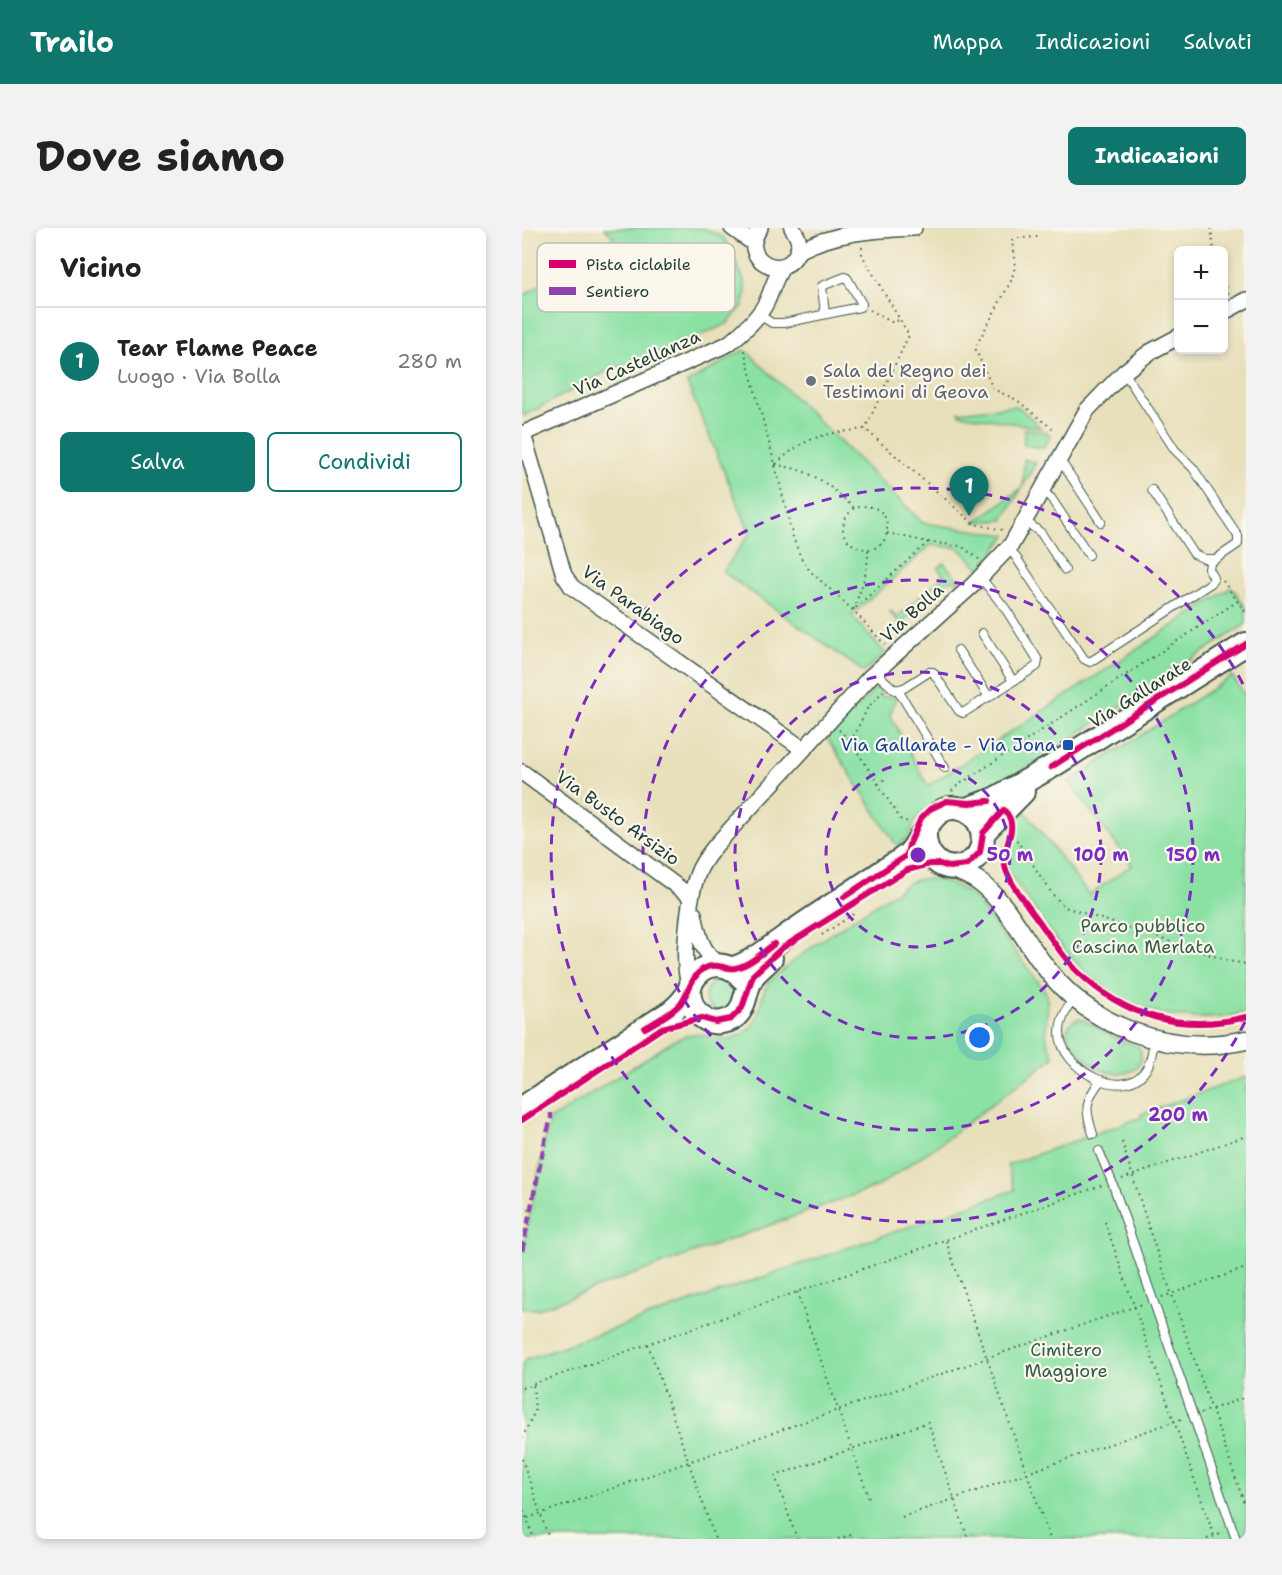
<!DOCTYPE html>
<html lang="it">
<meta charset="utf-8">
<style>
:root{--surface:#fff;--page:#f2f2f2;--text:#222;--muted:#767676;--line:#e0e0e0;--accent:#0f766e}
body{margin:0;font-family:"Shantell Sans",sans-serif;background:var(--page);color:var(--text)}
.controls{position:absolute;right:18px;top:18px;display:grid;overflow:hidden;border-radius:9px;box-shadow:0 3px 9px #0003}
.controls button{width:54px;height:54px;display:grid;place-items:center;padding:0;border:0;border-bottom:2px solid var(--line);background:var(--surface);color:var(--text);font:30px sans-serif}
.you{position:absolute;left:458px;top:810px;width:21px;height:21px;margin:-15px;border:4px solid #fff;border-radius:50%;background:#1a73e8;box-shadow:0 0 0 9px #1a73e833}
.badge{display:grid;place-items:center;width:39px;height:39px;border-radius:50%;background:var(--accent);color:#fff;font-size:20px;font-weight:700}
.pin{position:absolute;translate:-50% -50px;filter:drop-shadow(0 2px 3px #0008)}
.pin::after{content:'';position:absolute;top:32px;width:21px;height:18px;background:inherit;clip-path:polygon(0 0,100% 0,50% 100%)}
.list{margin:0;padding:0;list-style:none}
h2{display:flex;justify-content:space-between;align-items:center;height:78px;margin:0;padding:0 24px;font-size:26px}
h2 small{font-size:20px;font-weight:400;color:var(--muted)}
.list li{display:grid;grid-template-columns:39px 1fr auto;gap:18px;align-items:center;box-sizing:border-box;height:108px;padding:0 24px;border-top:2px solid var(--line)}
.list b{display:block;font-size:22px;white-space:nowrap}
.list p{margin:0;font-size:20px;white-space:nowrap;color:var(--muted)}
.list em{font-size:20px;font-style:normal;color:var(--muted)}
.actions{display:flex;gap:12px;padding:18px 24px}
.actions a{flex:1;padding:14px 0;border:2px solid var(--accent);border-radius:9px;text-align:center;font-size:21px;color:var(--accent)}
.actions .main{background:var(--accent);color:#fff}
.map{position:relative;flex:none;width:724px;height:1311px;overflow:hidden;border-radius:9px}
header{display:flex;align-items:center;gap:36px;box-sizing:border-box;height:84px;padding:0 30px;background:var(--accent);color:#fff}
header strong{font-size:28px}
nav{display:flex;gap:33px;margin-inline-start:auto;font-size:21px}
.intro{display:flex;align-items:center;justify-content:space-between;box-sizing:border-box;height:144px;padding:0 36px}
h1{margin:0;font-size:42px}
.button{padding:15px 27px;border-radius:9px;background:var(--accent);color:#fff;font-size:21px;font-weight:700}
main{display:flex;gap:36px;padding:0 36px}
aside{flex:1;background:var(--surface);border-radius:9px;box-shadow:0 3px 9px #0003}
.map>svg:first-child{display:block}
</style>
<header>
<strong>Trailo</strong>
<nav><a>Mappa</a><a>Indicazioni</a><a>Salvati</a></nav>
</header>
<div class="intro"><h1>Dove siamo</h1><a class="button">Indicazioni</a></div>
<main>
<aside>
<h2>Vicino<small></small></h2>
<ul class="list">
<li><span class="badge">1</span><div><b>Tear Flame Peace</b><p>Luogo · Via Bolla</p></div><em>280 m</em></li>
</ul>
<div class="actions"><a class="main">Salva</a><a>Condividi</a></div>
</aside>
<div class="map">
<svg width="724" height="1311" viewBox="0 0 724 1311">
<rect width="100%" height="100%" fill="#fbf7ec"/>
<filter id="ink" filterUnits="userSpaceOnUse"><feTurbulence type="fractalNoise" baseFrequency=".0167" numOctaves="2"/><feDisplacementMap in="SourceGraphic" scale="12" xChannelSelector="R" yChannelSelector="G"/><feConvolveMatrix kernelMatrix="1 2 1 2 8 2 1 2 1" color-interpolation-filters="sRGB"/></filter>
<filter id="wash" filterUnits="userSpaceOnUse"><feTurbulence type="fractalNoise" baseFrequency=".008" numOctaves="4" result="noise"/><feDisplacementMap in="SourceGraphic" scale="24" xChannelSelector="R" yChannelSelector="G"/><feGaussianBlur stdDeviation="1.35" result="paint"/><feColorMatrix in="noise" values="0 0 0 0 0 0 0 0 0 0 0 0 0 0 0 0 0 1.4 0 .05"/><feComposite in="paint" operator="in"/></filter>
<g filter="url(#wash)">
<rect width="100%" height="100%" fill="#e8e0bb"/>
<!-- green -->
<path fill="#8be1a4" stroke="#558f6c" stroke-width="1.5" d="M 82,0 L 181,0 L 202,10 L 222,52 L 224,65 L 221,78 L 205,96 L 140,124 L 89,141 L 2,188 L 0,184 L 0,69 L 92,9 Z
M 222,122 L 229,127 L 401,295 L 485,307 L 458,341 L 437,320 L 409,317 L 333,384 L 330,388 L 363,425 L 342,444 L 201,344 L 228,305 L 165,155 Z
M 491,178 L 497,179 L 519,200 L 438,186 L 437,184 Z
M 502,201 L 524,204 L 528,208 L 521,220 L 502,217 Z
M 502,231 L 514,235 L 481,292 L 453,294 L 501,259 Z
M 422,335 L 437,353 L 427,353 L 378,396 L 368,384 L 369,383 L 375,389 L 422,348 L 416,340 Z
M 710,359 L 724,380 L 724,396 L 461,568 L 425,571 L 403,582 L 392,595 L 386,609 L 375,618 L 305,510 L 355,459 L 360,469 L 374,469 L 368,487 L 406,558 Z
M 710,448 L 724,469 L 724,784 C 702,791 678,791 655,788 C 567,776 533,709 486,643 L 482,635 L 484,618 L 490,607 L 493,591 L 503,583 L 567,667 L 610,637 L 547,554 Z
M 398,651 C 419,650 438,657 453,671 L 524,764 C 528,778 524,788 524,802 C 524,812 527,820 532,829 L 419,915 L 356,958 L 16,1081 L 0,1080 L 0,1023 L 24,908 L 29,891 L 153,812 C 160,809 167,805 175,806 C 188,807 202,815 215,809 C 246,795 233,767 249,752 C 291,714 341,686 388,654 Z
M183 768a15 15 0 1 1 30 0a15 15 0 1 1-30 0Z
M 557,790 C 573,796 587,808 603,814 C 607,815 612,816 616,819 C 618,821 619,824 619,827 C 619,849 592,848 578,841 C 564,834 527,801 557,790 Z
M 724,849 L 724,1311 L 0,1311 L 0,1135 L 4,1131 L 493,962 L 485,937 L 620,889 L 619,886 Z"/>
</g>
<g filter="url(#ink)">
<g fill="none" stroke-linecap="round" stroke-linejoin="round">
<defs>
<path id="service" d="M 236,86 L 250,95 L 262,95 L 338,79 L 340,76 L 325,50 L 323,49 L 300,58 L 303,86
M 542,238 L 579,294
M 519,262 L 529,270 L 567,327
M 630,262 L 672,326 L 683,331 L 692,331
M 502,292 L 519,305 L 543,342
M 487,319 L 562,431 L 568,434 L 689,355 L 692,350 L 687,341 L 688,335 L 716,316 L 716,308 L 671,240 L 653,222 L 602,144
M 460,405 L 491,453
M 436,422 L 467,469
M 353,444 L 373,462 L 382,460 L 407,444 L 411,444 L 437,483 L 441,485 L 515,438 L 516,432 L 483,380 L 459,350
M 376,462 L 423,540
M 551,770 C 546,780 538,791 538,804 C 537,841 605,879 626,838 C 630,829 631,820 632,811
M 571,906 C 563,882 562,873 579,852
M 577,923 L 590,954 L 714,1311"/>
<path id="minor" d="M 210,0 L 231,15
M 238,0 C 214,32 265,56 276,22 C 279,14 275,7 270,0
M 275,24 C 310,4 353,2 392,0
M 702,84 L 724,72
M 0,206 L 206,116 C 221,104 237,90 245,73 C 251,60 253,49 261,38
M 1,206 L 42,347 L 50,359 L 281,521
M 0,544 L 168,668
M 172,686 C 177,708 179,725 199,737
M 168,758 C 158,737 167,667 176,645 C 180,634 187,626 194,617 L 348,449 L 452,356 L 489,317 L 565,182 L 602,144 L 628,124 L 656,109"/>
<path id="tertiary" d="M 427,639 C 437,643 447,647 456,653 C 482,671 501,710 521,736 C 567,799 647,829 724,812"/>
<path id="primary" d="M 442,582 L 472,571 L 529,539 L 724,416
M 461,605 L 501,564
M 209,741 C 230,735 243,723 260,711 C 292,688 326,667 358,645 C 368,638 381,632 388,624 C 403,606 413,569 444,583 C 466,594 467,627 443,637 C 420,647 402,627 403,605
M 167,763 C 168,774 171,784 182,790 C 187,794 194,795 200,794 C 227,790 220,763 232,747 C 237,741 244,736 249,730
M 0,880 L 150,783 C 156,778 162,772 166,765 C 169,759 169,753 174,748 C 187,732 208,735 220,750"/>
</defs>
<!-- service casing -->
<use href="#service" stroke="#3d5548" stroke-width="10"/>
<!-- minor casing -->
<use href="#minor" stroke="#3d5548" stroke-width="18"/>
<!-- tertiary casing -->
<use href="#tertiary" stroke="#3d5548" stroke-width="21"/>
<!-- primary casing -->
<use href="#primary" stroke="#3d5548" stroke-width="26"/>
<!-- path -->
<path stroke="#3d5548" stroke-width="2" stroke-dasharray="1.5 4.5" stroke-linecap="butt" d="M 689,0 L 692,22
M 496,10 L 516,9
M 490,11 L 493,39 L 489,53 L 453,120 L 471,161 L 495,172 L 533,203
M 340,19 L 340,27 L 387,107 L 343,201
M 702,53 L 707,67
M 348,82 L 369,94 L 378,92
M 222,122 L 253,237 L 271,309 L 279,330 L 288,343 L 333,384 L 363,417
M 254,236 C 285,207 302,206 343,201 L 452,296 L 481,302
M 253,237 C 289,241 307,256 332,280 C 348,275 365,281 365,299 C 366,342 294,315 332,280
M 365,305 L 406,314 L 439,318 L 458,332
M 346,322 C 346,344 339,362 331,382 L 406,314
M 701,353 L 724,385
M 317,502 L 329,514 L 379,592 L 387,594
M 329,514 L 345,481 L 361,463
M 356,556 L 363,551
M 430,563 L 435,558 L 716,373
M 488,602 L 531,667 L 543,679 L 707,733 L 724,736
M 300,707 L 333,685
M 600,914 L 629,1007 L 724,1280
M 600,951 L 724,908
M 583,994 L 693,1311
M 424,1013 L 528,1311
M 275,1064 L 348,1273
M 640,1069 L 724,1040
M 126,1116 L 193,1311
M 0,1160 L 581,957
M 679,1185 L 724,1169
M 0,1210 L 13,1183 L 11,1156
M 0,1231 L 27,1311
M 0,1277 L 12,1311
M 380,1289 L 662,1190
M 0,1292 L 623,1075
M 275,1311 L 253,1248 L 406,1194 L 446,1311
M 316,1311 L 332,1306
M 685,1311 L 701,1305"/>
<!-- service -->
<use href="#service" stroke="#fff" stroke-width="8"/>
<!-- minor -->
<use href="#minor" stroke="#fff" stroke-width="15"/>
<!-- tertiary -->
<use href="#tertiary" stroke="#fff" stroke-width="18"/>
<!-- primary -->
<use href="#primary" stroke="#fff" stroke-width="22"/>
<!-- quiet -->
<path stroke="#8e44ad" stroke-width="4.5" stroke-dasharray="9 4.5" stroke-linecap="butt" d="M 0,1023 L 24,908 L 29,891 L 29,885"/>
<defs>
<path id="cycleway" d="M 529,539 L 724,416
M 482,582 C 501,601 476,620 484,642 C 491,661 507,679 519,696 C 530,712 541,729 555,743 C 602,789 660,805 724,789
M 322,669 L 385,627 L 387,617 L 399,590 L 408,581 L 425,573 L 447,575 L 467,573
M 123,800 C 135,793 149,786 158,776 C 167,765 169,749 181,741 C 195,733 201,742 213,740 C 228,737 240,725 252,716
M 0,892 L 140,800 L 180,790 L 194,794 L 209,791 L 220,780 L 231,747 L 260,720 L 385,642 L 408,636 L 418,636 L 427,639 L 445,637 L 458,624 L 461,605 L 479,585"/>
</defs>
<!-- cycleway casing -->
<use href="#cycleway" stroke="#fbf7ec" stroke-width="10"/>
<!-- cycleway -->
<use href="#cycleway" stroke="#d6006c" stroke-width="6"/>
</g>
</g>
<!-- distance rings -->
<g fill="none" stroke="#7b2cbf" stroke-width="3" stroke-dasharray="10 8">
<circle cx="396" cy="627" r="92"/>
<circle cx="396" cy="627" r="183"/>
<circle cx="396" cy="627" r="275"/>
<path d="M723 794A367 367 0 1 1 723 460"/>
</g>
<!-- markers -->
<circle fill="#6b7280" stroke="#fbf7ec" stroke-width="2" cx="289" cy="153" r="6"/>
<rect fill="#1a4fb4" stroke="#fbf7ec" stroke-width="2" x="540" y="511" width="12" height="12" rx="3"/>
<g text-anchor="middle" stroke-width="4.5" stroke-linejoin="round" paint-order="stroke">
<!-- street labels -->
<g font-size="18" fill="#1f3d34" stroke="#fbf7ec">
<text transform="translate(115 135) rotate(-24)" y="6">Via Castellanza</text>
<text transform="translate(111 377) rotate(36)" y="6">Via Parabiago</text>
<text transform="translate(390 385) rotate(-42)" y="6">Via Bolla</text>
<text transform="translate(618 465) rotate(-32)" y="6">Via Gallarate</text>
<text transform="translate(96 590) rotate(36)" y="6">Via Busto Arsizio</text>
</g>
<!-- worship labels -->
<g font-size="18" fill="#5b616d" stroke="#fbf7ec" text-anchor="start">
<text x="301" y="149">Sala del Regno dei<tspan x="301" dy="21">Testimoni di Geova</tspan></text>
</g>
<!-- transit labels -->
<g font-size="18" fill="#164399" stroke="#fbf7ec" text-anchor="end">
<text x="534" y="523">Via Gallarate - Via Jona</text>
</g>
<!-- park labels -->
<g font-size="18" fill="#355e4a" stroke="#fbf7ec">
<text x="621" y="704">Parco pubblico<tspan x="621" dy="21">Cascina Merlata</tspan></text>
<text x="544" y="1128">Cimitero<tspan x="544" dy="21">Maggiore</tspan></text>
</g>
</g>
<!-- legend -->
<rect x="15" y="15" width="198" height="69" rx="9" fill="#fbf7ec" stroke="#b9bfb5" stroke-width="1.5"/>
<rect x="27" y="32" width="27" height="8" fill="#d6006c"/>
<rect x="27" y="59" width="27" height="8" fill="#8e44ad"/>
<g font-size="16" fill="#1f3d34">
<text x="64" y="42">Pista ciclabile</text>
<text x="64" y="69">Sentiero</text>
</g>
<circle cx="396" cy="627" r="9" fill="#7b2cbf" stroke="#fbf7ec" stroke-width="3"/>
<g font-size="18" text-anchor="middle" font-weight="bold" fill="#7b2cbf" stroke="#fbf7ec" stroke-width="4.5" stroke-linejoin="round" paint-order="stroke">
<text x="488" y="633">50 m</text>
<text x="579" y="633">100 m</text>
<text x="671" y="633">150 m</text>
<text x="656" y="893">200 m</text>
</g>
</svg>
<div class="controls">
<button>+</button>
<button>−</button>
</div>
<div class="you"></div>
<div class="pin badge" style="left:447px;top:288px">1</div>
</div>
</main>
